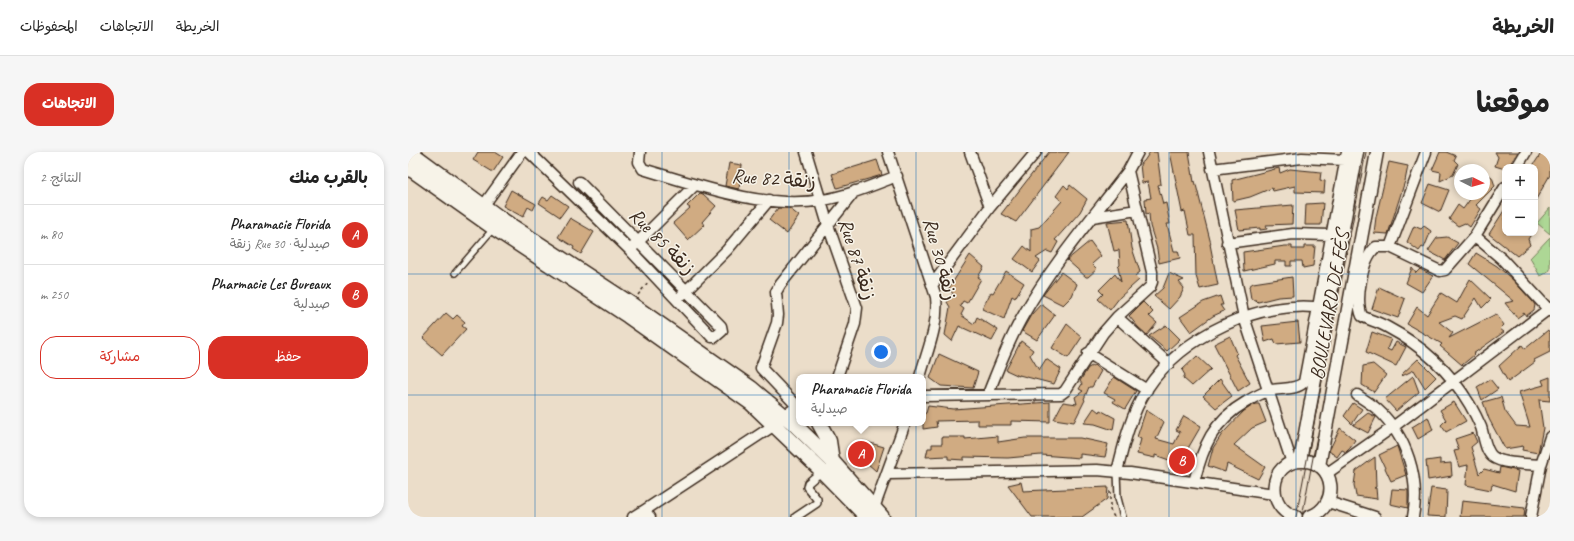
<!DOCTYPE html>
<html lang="ar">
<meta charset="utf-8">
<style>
:root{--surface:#fff;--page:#f6f6f6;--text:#222;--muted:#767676;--line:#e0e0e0;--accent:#d93025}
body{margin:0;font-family:Caveat,"Playpen Sans Arabic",sans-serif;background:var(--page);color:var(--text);direction:rtl}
.controls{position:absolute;right:12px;top:12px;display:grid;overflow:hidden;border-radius:8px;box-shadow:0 2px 6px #0003}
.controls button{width:36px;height:36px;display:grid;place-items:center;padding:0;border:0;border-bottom:1px solid var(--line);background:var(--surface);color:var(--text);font:20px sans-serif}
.compass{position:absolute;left:1046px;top:12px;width:36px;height:36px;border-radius:50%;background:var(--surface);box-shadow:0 2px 6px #0003;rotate:96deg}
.you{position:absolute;left:473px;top:200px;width:14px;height:14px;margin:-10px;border:3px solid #fff;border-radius:50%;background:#1a73e8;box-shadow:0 0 0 6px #1a73e833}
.badge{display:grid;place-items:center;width:26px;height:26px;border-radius:50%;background:var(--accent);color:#fff;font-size:13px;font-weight:700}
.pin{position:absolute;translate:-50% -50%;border:2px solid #fff;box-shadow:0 1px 4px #0006}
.popup{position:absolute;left:388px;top:222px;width:130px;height:52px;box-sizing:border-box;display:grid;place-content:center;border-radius:8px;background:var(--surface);filter:drop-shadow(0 1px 3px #0005);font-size:13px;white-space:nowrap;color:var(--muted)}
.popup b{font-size:15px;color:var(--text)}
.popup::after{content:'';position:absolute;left:50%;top:100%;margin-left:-8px;border:8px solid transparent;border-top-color:var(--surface)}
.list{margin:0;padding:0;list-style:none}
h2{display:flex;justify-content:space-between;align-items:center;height:52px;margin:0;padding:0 16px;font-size:17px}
h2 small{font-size:13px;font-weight:400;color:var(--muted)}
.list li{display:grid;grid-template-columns:26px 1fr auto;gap:12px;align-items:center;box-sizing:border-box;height:60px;padding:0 16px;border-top:1px solid var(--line)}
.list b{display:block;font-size:15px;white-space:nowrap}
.list p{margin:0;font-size:13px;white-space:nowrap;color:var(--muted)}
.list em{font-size:13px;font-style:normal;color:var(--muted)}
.actions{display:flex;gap:8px;padding:12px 16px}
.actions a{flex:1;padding:9px 0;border:1px solid var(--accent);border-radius:16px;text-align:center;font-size:14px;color:var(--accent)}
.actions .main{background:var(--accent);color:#fff}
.map{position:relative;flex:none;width:1142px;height:365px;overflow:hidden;direction:ltr;border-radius:16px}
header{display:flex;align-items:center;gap:24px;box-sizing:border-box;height:56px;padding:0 20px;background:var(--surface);border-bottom:1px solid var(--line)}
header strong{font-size:19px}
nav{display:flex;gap:22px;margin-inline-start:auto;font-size:14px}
.intro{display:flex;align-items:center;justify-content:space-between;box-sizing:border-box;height:96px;padding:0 24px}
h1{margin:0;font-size:28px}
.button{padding:10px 18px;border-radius:16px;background:var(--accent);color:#fff;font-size:14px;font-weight:700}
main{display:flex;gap:24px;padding:0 24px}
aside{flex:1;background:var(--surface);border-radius:16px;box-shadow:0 2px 6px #0003}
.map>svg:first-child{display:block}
</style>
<header>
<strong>الخريطة</strong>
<nav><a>الخريطة</a><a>الاتجاهات</a><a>المحفوظات</a></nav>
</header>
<div class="intro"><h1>موقعنا</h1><a class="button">الاتجاهات</a></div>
<main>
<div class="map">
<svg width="1142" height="365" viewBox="0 0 1142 365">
<rect width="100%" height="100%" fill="#ebddc9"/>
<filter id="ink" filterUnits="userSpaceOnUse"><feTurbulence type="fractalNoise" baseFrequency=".025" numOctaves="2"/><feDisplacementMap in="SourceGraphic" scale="8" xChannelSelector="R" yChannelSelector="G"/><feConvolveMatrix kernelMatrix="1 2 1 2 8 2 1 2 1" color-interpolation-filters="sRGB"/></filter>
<g filter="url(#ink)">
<!-- green -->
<path fill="#add795" stroke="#74805a" d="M 1142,56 L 1142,82 L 1129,71 Z
M 1142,85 L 1142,118 L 1132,124 L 1122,106 Z"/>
<!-- building -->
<path fill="#d0ab82" stroke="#3b2a1e" d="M 70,0 L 87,0 L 95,5 L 85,20 L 65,8 Z
M 641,0 L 661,0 L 608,70 L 593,62 Z
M 742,0 L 749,0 L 753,32 L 750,33 L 755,52 L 758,51 L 762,72 L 759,72 L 766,99 L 770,99 L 772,106 L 751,111 L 749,97 L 742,74 L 741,61 L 738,62 L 737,47 L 743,46 L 740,30 L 734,31 L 732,12 L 736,9 Z
M 762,0 L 781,0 L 786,30 L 787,29 L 803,92 L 802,92 L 810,133 L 792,137 L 788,124 L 787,83 L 782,83 L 777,59 L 774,60 Z
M 1032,0 L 1038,0 L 1048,4 L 1046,8 L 1050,12 L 1045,23 L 1032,29 L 1033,20 L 1024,18 Z
M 1087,0 L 1110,0 L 1100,15 L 1097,15 L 1097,17 L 1087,14 L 1090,5 Z
M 1134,0 L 1142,0 L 1142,23 L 1127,49 L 1127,15 L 1124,15 Z
M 469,8 L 474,23 L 429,36 L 424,22 Z
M 981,10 L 1000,14 L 997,29 L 980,82 L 966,81 L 968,65 Z
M 321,11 L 334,13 L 331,37 L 317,34 Z
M 871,16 L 872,21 L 882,17 L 913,20 L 912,28 L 917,29 L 916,41 L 887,40 L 887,34 L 865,39 L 864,36 L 842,45 L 825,49 L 824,28 Z
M 1076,20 L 1084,25 L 1087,34 L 1068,53 L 1073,57 L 1062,75 L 1057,71 L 1050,74 L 1041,67 L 1050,53 L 1055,57 L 1066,42 L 1076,42 Z
M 1022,32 L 1041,38 L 1032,60 L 1014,51 Z
M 656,33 L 660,37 L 662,33 L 679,47 L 672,60 L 647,88 L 650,90 L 644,101 L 639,99 L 628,106 L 632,109 L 624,120 L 606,107 L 616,94 L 623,100 L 623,77 L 631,75 L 654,49 L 648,44 Z
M 103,38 L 128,52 L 125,58 L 120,55 L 115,65 L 95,54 Z
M 292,41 L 295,42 L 308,54 L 294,70 L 296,73 L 280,88 L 265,71 L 282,56 L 279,54 Z
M 144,43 L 160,54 L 152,65 L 131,51 L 135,45 L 140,48 Z
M 915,51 L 913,73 L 897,73 L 898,52 Z
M 885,53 L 884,72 L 858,73 L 859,77 L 852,78 L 852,76 L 831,78 L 827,58 Z
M 370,56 L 381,56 L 391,64 L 379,82 L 361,68 Z
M 1097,57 L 1097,81 L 1124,81 L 1120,87 L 1122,93 L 1109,104 L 1081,82 Z
M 162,66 L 186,80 L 173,102 L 165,97 L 166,95 L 150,85 Z
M 720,68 L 724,96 L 732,120 L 727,124 L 731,128 L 712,145 L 702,158 L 690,147 L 695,142 L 691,138 L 707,122 L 713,130 L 710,115 L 712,113 L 711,98 L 706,99 L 699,70 Z
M 1006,74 L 1013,77 L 1016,74 L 1023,79 L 1016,96 L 1014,95 L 1011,99 L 999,90 Z
M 1039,85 L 1050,91 L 1037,108 L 1020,99 L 1029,86 Z
M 682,89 L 693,104 L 684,112 L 689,117 L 680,125 L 678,125 L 659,108 Z
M 877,94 L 884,94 L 884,97 L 896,97 L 896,94 L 907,94 L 905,114 L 895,116 L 894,109 L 883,109 L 883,114 L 878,114 L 878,109 L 867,109 L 867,112 L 836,119 L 835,100 Z
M 1068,101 L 1089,114 L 1105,128 L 1125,150 L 1127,153 L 1126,158 L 1118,164 L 1116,161 L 1109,166 L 1097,151 L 1106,149 L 1061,112 Z
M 562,103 L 576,115 L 570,125 L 573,127 L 559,151 L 555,149 L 552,154 L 556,157 L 553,163 L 566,172 L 569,165 L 590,178 L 584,189 L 551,174 L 544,189 L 537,183 L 542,155 L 539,150 L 545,142 L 541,136 Z
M 1004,116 L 1008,121 L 1012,117 L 1025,124 L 1014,140 L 998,131 Z
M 598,119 L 616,131 L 607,146 L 604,144 L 596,167 L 574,157 L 583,140 L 585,141 Z
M 653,120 L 669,132 L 664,144 L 655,153 L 635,143 Z
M 761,121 L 776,128 L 771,130 L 776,136 L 772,145 L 761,157 L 746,144 L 755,136 Z
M 884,125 L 885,144 L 870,145 L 850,150 L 848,148 L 843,147 L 841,134 L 845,131 Z
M 1062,127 L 1083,147 L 1074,156 L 1068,146 L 1054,167 L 1047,164 L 1031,170 L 1045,181 L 1041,186 L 1088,162 L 1096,173 L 1092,177 L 1096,180 L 1065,202 L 1066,203 L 1054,213 L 1032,194 L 1034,192 L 999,172 L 1009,155 L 1019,163 L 1033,141 L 1049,151 Z
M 971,135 L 997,147 L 990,166 L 964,157 Z
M 812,144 L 815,153 L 812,153 L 816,159 L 805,164 L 783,180 L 772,165 L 795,150 Z
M 735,150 L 745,160 L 741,164 L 749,171 L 739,183 L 730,175 L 721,164 Z
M 633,152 L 647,163 L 629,188 L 614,179 L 623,163 Z
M 38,161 L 45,167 L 49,163 L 57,170 L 54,174 L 58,177 L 34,203 L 15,186 Z
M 890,170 L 892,190 L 868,192 L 866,187 L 857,190 L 854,174 Z
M 659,172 L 674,185 L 660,206 L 644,196 Z
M 758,173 L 772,187 L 759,199 L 741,184 Z
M 1140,178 L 1142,182 L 1142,200 L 1126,208 L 1127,210 L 1100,230 L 1091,214 L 1114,193 L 1117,197 Z
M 964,180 L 983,187 L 979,197 L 983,199 L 988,190 L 998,195 L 988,214 L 958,200 Z
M 822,184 L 829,201 L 827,203 L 842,231 L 830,239 L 806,192 Z
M 613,189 L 625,198 L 622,203 L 631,218 L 638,207 L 653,217 L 646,232 L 611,223 L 611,224 L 598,218 Z
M 531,202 L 570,220 L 565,236 L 533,234 L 522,226 Z
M 789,204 L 803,217 L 784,234 L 775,226 L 777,223 L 774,218 Z
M 1010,207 L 1028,225 L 1017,236 L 1006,218 L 994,224 L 993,223 Z
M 965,212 L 978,223 L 966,240 L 954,233 L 955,214 Z
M 686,213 L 693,219 L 684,235 L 681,235 L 676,247 L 677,248 L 666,270 L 646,267 L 655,250 L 669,252 L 667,245 L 675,239 L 671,237 L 674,232 L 672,229 L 680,216 Z
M 1005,224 L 1011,240 L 988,259 L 977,247 Z
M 706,225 L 728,239 L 717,257 L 705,250 L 707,247 L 696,241 Z
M 1142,225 L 1142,249 L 1131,248 L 1135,276 L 1130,301 L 1114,298 L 1115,294 L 1097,297 L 1081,267 L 1075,250 L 1093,245 L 1097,259 L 1108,274 L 1122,275 L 1111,240 L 1136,233 L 1134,228 Z
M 812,227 L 824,244 L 808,256 L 795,244 Z
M 1082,227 L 1090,237 L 1074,248 L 1069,235 Z
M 642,250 L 642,270 L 603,269 L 603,273 L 570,273 L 570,268 L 528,269 L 529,275 L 515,277 L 515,262 L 518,261 L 520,254 L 545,257 Z
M 1046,250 L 1058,269 L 1038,280 L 1033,273 L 1038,268 L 1032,258 Z
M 945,251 L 954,257 L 944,272 L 936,264 Z
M 847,252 L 851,252 L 858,270 L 844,276 L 826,293 L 857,315 L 850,327 L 819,312 L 817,320 L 800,314 L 805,296 L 814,282 L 836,259 Z
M 686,256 L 691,260 L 692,258 L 707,266 L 705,278 L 687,272 L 676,271 Z
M 738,258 L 756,270 L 748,287 L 766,292 L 772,280 L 768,278 L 776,264 L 793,274 L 779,298 L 775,313 L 747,303 L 747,306 L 729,302 L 733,287 L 729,285 Z
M 960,261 L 968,265 L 960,281 L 945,273 Z
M 1020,265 L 1025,278 L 1010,287 L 1004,275 Z
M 932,276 L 947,288 L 940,298 L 938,300 L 934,298 L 929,305 L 921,299 Z
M 1065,281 L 1069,290 L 1063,295 L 1071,322 L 1076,317 L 1091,321 L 1092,315 L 1110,319 L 1107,339 L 1084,332 L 1083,338 L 1058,333 L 1060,313 L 1051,315 L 1046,299 L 1051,298 L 1047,287 Z
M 590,284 L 590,290 L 617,286 L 672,286 L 700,292 L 697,305 L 672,302 L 672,306 L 633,303 L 600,306 L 556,305 L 556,308 L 540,307 L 540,304 L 518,305 L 520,296 L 524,296 L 524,292 L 534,292 L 534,285 L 557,285 L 557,287 Z
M 455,289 L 476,295 L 468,319 L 451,304 L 450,300 Z
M 989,294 L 998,323 L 983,329 L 971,303 Z
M 967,305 L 968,335 L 966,336 L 968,336 L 969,347 L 948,344 L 946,333 L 948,319 Z
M 1032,307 L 1032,312 L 1043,311 L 1044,324 L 1020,328 L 1018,309 Z
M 613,330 L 615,339 L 700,335 L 699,347 L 674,365 L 624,365 L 600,333 Z
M 1023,336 L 1039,338 L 1038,365 L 1019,364 Z
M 984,337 L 1000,338 L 1000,356 L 982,352 Z
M 1054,349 L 1117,356 L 1116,365 L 1052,365 Z"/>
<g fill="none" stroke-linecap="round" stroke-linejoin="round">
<defs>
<path id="service" d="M 47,121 L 85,77
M 709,320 L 710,346 L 715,365"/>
<path id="pedestrian" d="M 388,365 L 409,351 L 409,347 L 399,335 L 400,331 L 414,319"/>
<path id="minor" d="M 121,0 L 222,98 L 304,185 L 307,185 L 314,179 L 313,174 L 171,30
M 232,0 L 231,10 L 235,17 C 289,33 357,58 414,48 C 440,44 465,33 489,24
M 398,0 L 420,73 L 449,156 L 447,172 L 429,225
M 480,0 L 528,145 C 531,173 519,199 512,225
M 562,0 L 582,55
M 801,0 L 836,165 L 884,311
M 1109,15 L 1118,0
M 804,17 L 894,6 L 937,8
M 1097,35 L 1067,84 L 1037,118 L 1032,119 L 982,95 L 968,95 C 954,106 947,148 954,164 C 961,168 970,170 979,175 C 1013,193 1042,219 1062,253 C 1066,260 1070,268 1073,275 C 1076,284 1077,299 1085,305 C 1094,312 1121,312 1133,313
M 76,53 L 114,0
M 684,65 L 729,58
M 1067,84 L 1094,107 L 1142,159
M 819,91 L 885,82 L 922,83
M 226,94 L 287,33
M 982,95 L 1018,0
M 525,132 L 582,55 L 628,0
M 274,143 L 319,98 L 361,48
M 709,165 L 761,212
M 680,201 L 739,238
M 580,242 C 591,215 601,187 616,162 C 645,111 685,65 720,19 L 730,0
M 949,243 C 955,247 963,252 969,257 C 999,284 1012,326 1005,365
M 515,244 L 653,242 L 657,239 L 695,181 L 709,165 L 742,135 L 744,130 L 744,120 L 720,19
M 391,256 L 353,216 L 369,171 L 370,163 L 368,140 L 372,133 L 447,39
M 709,320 C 716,291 723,262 739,237 C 773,184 853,146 916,156
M 480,322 L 689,318 L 722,321 L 866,342
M 918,322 L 985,275 L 1142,156
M 786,330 C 795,294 805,269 838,250 C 846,245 855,240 864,238 C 873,236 889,238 896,230 L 939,0
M 920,350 L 967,365
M 466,356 L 497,271
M 234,360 L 371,270
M 225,365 L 233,360 L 238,361 L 242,365
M 1123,365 L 1133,313 L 1142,285"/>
<path id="tertiary" d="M 892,309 L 949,0
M 911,314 L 969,0
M 888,365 C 857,356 860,309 894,309 C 928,308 933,355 901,365"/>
<path id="secondary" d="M 2,0 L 93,67 L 223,152 L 343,236 L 385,271 L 424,309 L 474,365
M 0,15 L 86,76 L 220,164 L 343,251 L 414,319 L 459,365
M 378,265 L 391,256
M 411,271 L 421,289 L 424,309"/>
</defs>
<!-- service casing -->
<use href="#service" stroke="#3b2a1e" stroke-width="8"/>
<!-- pedestrian casing -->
<use href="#pedestrian" stroke="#3b2a1e" stroke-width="10"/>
<!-- minor casing -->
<use href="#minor" stroke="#3b2a1e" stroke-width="13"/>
<!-- tertiary casing -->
<use href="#tertiary" stroke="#3b2a1e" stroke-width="15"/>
<!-- secondary casing -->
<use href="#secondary" stroke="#3b2a1e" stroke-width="17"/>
<!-- path -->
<path stroke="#3b2a1e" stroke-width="1.5" stroke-dasharray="3 3" stroke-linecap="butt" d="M 230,143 L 240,130
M 702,339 L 702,358 L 706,365"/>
<!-- service -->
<use href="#service" stroke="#f7f3e8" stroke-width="5"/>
<!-- pedestrian -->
<use href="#pedestrian" stroke="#f7f3e8" stroke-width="7"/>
<!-- minor -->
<use href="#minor" stroke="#f7f3e8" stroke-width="10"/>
<!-- tertiary -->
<use href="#tertiary" stroke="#f7f3e8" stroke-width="12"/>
<!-- secondary -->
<use href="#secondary" stroke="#f7f3e8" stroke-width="14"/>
<!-- tram -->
<path stroke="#3b2a1e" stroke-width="1" d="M 888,365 L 958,0
M 894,365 L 909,284"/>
</g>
</g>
<!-- grid -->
<path fill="none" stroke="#1f6fb2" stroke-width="1" stroke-opacity="0.55" d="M 127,0 L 127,365M 254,0 L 254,365M 381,0 L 381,365M 508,0 L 508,365M 634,0 L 634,365M 761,0 L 761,365M 888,0 L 888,365M 1015,0 L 1015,365M 0,122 L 1142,122M 0,243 L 1142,243"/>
<g text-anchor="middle" stroke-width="3" stroke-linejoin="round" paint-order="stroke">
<!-- street labels -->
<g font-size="20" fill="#3b2a1e" stroke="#f7f3e8">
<text transform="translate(366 26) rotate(4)" y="7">Rue 82 زنقة</text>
<text transform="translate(255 89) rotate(45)" y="7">Rue 85 زنقة</text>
<text transform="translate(450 107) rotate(72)" y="7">Rue 87 زنقة</text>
<text transform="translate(533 107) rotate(75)" y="7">Rue 30 زنقة</text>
<text transform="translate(921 153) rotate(-80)" y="7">BOULEVARD DE FÈS</text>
</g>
</g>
</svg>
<div class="controls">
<button>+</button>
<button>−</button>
</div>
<svg class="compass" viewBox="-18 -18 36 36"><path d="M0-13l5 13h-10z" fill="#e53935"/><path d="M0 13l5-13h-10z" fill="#767676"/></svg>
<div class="you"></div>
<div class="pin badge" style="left:453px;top:302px">A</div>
<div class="popup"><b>Pharamacie Florida</b>صيدلية</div>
<div class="pin badge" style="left:774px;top:309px">B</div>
</div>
<aside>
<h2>بالقرب منك<small>النتائج: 2</small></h2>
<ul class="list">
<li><span class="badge">A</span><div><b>Pharamacie Florida</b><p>صيدلية · Rue 30 زنقة</p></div><em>80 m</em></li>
<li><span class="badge">B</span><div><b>Pharmacie Les Bureaux</b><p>صيدلية</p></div><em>250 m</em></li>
</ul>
<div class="actions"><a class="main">حفظ</a><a>مشاركة</a></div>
</aside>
</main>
